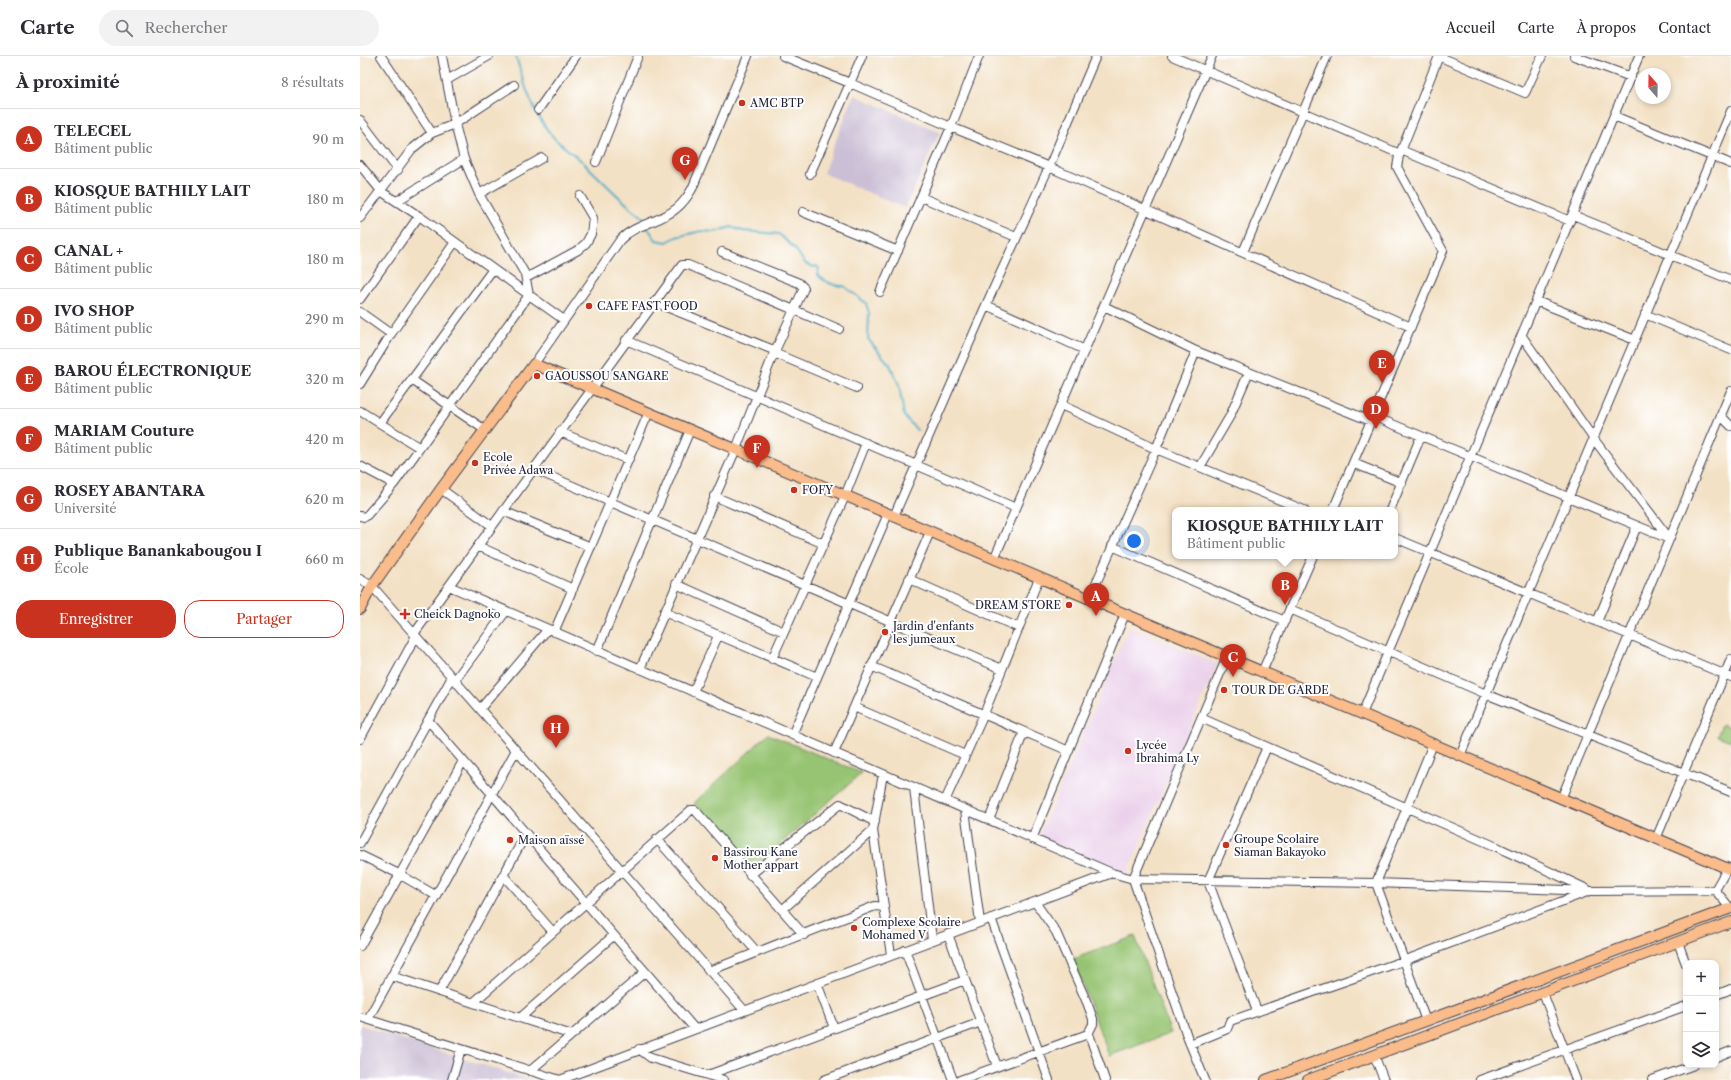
<!DOCTYPE html>
<html lang="fr">
<meta charset="utf-8">
<style>
:root{--surface:#fff;--page:#f2f2f3;--text:#2b2b33;--muted:#7c7c81;--line:#e1e1e2;--accent:#c8321e}
body{margin:0;font-family:"Libre Caslon Text",serif;background:var(--page);color:var(--text)}
.controls{position:absolute;right:12px;bottom:12px;display:grid;overflow:hidden;border-radius:8px;box-shadow:0 2px 6px #0003}
.controls button{width:36px;height:36px;display:grid;place-items:center;padding:0;border:0;border-bottom:1px solid var(--line);background:var(--surface);color:var(--text);font:20px sans-serif}
.compass{position:absolute;left:1275px;top:12px;width:36px;height:36px;border-radius:50%;background:var(--surface);box-shadow:0 2px 6px #0003;rotate:340deg}
.you{position:absolute;left:774px;top:485px;width:14px;height:14px;margin:-10px;border:3px solid #fff;border-radius:50%;background:#1a73e8;box-shadow:0 0 0 6px #1a73e833}
.badge{display:grid;place-items:center;width:26px;height:26px;border-radius:50%;background:var(--accent);color:#fff;font-size:13px;font-weight:700}
.pin{position:absolute;translate:-50% -33px;filter:drop-shadow(0 1px 2px #0008)}
.pin::after{content:'';position:absolute;top:21px;width:14px;height:12px;background:inherit;clip-path:polygon(0 0,100% 0,50% 100%)}
.popup{position:absolute;left:812px;top:451px;width:226px;height:52px;box-sizing:border-box;display:grid;place-content:center;border-radius:8px;background:var(--surface);filter:drop-shadow(0 1px 3px #0005);font-size:13px;white-space:nowrap;color:var(--muted)}
.popup b{font-size:15px;color:var(--text)}
.popup::after{content:'';position:absolute;left:50%;top:100%;margin-left:-8px;border:8px solid transparent;border-top-color:var(--surface)}
.list{margin:0;padding:0;list-style:none}
h2{display:flex;justify-content:space-between;align-items:center;height:52px;margin:0;padding:0 16px;font-size:17px}
h2 small{font-size:13px;font-weight:400;color:var(--muted)}
.list li{display:grid;grid-template-columns:26px 1fr auto;gap:12px;align-items:center;box-sizing:border-box;height:60px;padding:0 16px;border-top:1px solid var(--line)}
.list b{display:block;font-size:15px;white-space:nowrap}
.list p{margin:0;font-size:13px;white-space:nowrap;color:var(--muted)}
.list em{font-size:13px;font-style:normal;color:var(--muted)}
.actions{display:flex;gap:8px;padding:12px 16px}
.actions a{flex:1;padding:9px 0;border:1px solid var(--accent);border-radius:16px;text-align:center;font-size:14px;color:var(--accent)}
.actions .main{background:var(--accent);color:#fff}
.icon{flex:none;width:22px;height:22px;fill:none;stroke:currentColor;stroke-width:2;stroke-linecap:round;stroke-linejoin:round}
.map{position:relative;flex:none;width:1371px;height:1024px;overflow:hidden}
header{display:flex;align-items:center;gap:24px;box-sizing:border-box;height:56px;padding:0 20px;background:var(--surface);border-bottom:1px solid var(--line)}
header strong{font-size:19px}
nav{display:flex;gap:22px;margin-inline-start:auto;font-size:14px}
.search{width:280px;height:36px;background:var(--page);display:flex;align-items:center;gap:10px;box-sizing:border-box;padding:0 14px;border-radius:22px;color:var(--muted);font-size:15px}
main{display:flex}
aside{flex:1;background:var(--surface)}
.map>svg:first-child{display:block}
</style>
<header>
<strong>Carte</strong>
<div class="search"><svg class="icon" aria-label="search" viewBox="0 0 24 24"><circle cx="10" cy="10" r="6"/><path d="M15 15l6 6"/></svg>Rechercher</div>
<nav><a>Accueil</a><a>Carte</a><a>À propos</a><a>Contact</a></nav>
</header>
<main>
<aside>
<h2>À proximité<small>8 résultats</small></h2>
<ul class="list">
<li><span class="badge">A</span><div><b>TELECEL</b><p>Bâtiment public</p></div><em>90 m</em></li>
<li><span class="badge">B</span><div><b>KIOSQUE BATHILY LAIT</b><p>Bâtiment public</p></div><em>180 m</em></li>
<li><span class="badge">C</span><div><b>CANAL +</b><p>Bâtiment public</p></div><em>180 m</em></li>
<li><span class="badge">D</span><div><b>IVO SHOP</b><p>Bâtiment public</p></div><em>290 m</em></li>
<li><span class="badge">E</span><div><b>BAROU ÉLECTRONIQUE</b><p>Bâtiment public</p></div><em>320 m</em></li>
<li><span class="badge">F</span><div><b>MARIAM Couture</b><p>Bâtiment public</p></div><em>420 m</em></li>
<li><span class="badge">G</span><div><b>ROSEY ABANTARA</b><p>Université</p></div><em>620 m</em></li>
<li><span class="badge">H</span><div><b>Publique Banankabougou I</b><p>École</p></div><em>660 m</em></li>
</ul>
<div class="actions"><a class="main">Enregistrer</a><a>Partager</a></div>
</aside>
<div class="map">
<svg width="1371" height="1024" viewBox="0 0 1371 1024">
<rect width="100%" height="100%" fill="#fff"/>
<filter id="ink" filterUnits="userSpaceOnUse"><feTurbulence type="fractalNoise" baseFrequency=".025" numOctaves="2"/><feDisplacementMap in="SourceGraphic" scale="8" xChannelSelector="R" yChannelSelector="G"/><feConvolveMatrix kernelMatrix="1 2 1 2 8 2 1 2 1" color-interpolation-filters="sRGB"/></filter>
<filter id="wash" filterUnits="userSpaceOnUse"><feTurbulence type="fractalNoise" baseFrequency=".012" numOctaves="4" result="noise"/><feDisplacementMap in="SourceGraphic" scale="16" xChannelSelector="R" yChannelSelector="G"/><feGaussianBlur stdDeviation="0.9" result="paint"/><feColorMatrix in="noise" values="0 0 0 0 0 0 0 0 0 0 0 0 0 0 0 0 0 1.4 0 .05"/><feComposite in="paint" operator="in"/></filter>
<g filter="url(#wash)">
<rect width="100%" height="100%" fill="#f3e1c5"/>
<!-- built -->
<path fill="#ebd1eb" d="M 769,571 L 857,608 L 767,818 L 679,781 Z"/>
<!-- industrial -->
<path fill="#cbbfd5" d="M 494,39 L 580,76 L 545,152 L 463,117 Z
M 0,969 L 145,1016 L 172,1024 L 0,1024 Z"/>
<!-- green -->
<path fill="#97c472" stroke="#5c7356" d="M 1362,668 L 1371,671 L 1371,685 L 1357,680 Z
M 408,678 L 502,717 L 391,813 L 334,747 Z
M 775,880 L 811,977 L 749,1000 L 713,903 Z"/>
<g fill="none" stroke-linecap="round" stroke-linejoin="round">
<!-- stream -->
<path stroke="#48adc7" stroke-width="2" d="M 156,0 C 164,29 174,60 194,82 C 205,93 219,101 229,112 C 247,129 263,147 283,161 L 285,167
M 287,171 L 296,184 L 307,186 L 316,181 L 341,175 L 355,176 L 371,171 L 383,175 L 419,178 L 436,194 L 445,207 L 454,211 L 457,210 L 459,213 L 457,218 C 463,225 475,231 484,230 L 506,247 L 509,257 L 508,283 L 530,309 L 539,329 L 544,360 L 557,374"/>
</g>
</g>
<g filter="url(#ink)">
<g fill="none" stroke-linecap="round" stroke-linejoin="round">
<defs>
<path id="minor" d="M 21,0 L 72,77
M 423,0 L 490,27 L 591,71 L 689,111 L 1051,271
M 812,0 L 1040,98
M 1078,0 L 1165,37 L 1182,0
M 1214,0 L 1271,21
M 87,24 L 129,0
M 178,54 L 216,0
M 1254,60 L 1371,108
M 0,64 L 38,114
M 1041,94 L 1210,165
M 236,106 L 278,0
M 0,109 L 22,136 L 59,160 L 204,264
M 450,118 L 502,0
M 119,138 L 182,102
M 561,141 L 656,181
M 37,145 L 104,103
M 443,156 L 538,195
M 1213,159 L 1371,224
M 0,162 L 52,93 L 72,77 L 95,68 L 154,29
M 883,196 L 967,0
M 166,222 L 218,194 L 226,187 L 231,178 L 233,162 L 220,140
M 520,236 L 591,71 L 619,0
M 0,243 L 59,160
M 1176,245 L 1275,284
M 294,246 L 416,295
M 626,249 L 725,294
M 744,250 L 836,295 L 1011,365
M 0,256 L 31,278
M 1285,258 L 1371,294
M 1162,280 L 1233,382 L 1309,482
M 266,284 L 656,452
M 414,297 L 497,332
M 174,308 L 260,184 C 276,167 300,167 317,152 C 323,147 328,140 332,133 L 388,0
M 52,324 L 125,374
M 0,328 L 31,278 L 95,186
M 701,349 L 796,393 L 944,454
M 0,355 L 60,392
M 1013,360 L 1309,483
M 1361,360 L 1371,370
M 20,367 L 133,213
M 200,376 L 268,404
M 993,407 L 1042,427
M 0,410 L 34,428
M 840,411 L 870,360 L 889,316
M 173,413 L 642,613
M 81,433 L 132,470
M 354,440 L 464,488
M 973,454 L 1083,195 L 1037,111 L 1039,100 L 1079,0
M 1030,454 L 1061,380
M 143,455 L 231,491
M 0,460 L 5,461 L 8,458 L 34,428 L 169,239 L 165,218 L 119,138 L 104,103 L 95,68 L 82,0
M 534,460 L 626,249 L 689,111 L 736,0
M 1035,482 L 1371,621
M 118,490 L 213,533
M 752,490 L 925,565
M 634,503 L 852,0
M 0,523 L 12,530 L 384,954
M 549,523 L 659,572
M 316,528 L 424,576
M 89,530 L 752,817 L 773,823 L 1016,827 L 1232,835 L 1355,834 L 1367,813
M 729,543 L 796,393 L 836,295
M 930,553 L 1126,638 L 1371,736
M 304,556 L 457,621
M 1237,566 L 1277,470
M 194,576 L 289,356
M 54,578 L 322,209 L 328,209 L 479,273
M 237,595 L 330,374
M 412,603 L 485,440 L 506,387
M 511,610 L 709,695
M 280,613 L 376,393 L 414,297 L 444,232 L 439,227 L 362,196
M 902,616 L 953,500
M 95,624 L 146,555
M 333,636 L 358,580
M 494,651 L 605,699
M 120,653 L 188,573
M 1002,658 L 1279,0
M 841,662 L 1137,791 L 1227,833
M 68,664 L 334,972
M 432,679 L 528,458
M 0,683 L 56,580
M 474,697 L 570,476
M 1100,700 L 1371,55
M 523,718 L 513,774 L 531,899
M 554,732 L 572,884
M 1201,743 L 1371,335
M 585,745 L 624,658 L 679,522
M 605,754 L 620,866
M 629,764 L 664,676
M 297,783 L 397,896
M 672,783 L 765,558
M 1296,783 L 1371,603
M 0,787 L 92,621
M 0,799 L 39,818 L 75,839
M 143,819 L 193,876
M 390,819 L 480,748 L 515,766
M 1355,834 L 1371,853
M 675,846 L 696,876 L 728,949 L 733,963 L 733,968 L 728,978
M 422,854 L 513,774
M 631,862 L 689,1024
M 588,878 L 637,1010
M 1318,886 L 1326,908
M 0,890 L 103,705
M 545,894 L 593,1024
M 349,915 L 515,850 L 524,851
M 31,920 L 212,979
M 457,927 L 474,972
M 79,936 L 166,778
M 1183,937 L 1216,1024
M 1356,939 L 1371,933
M 113,947 L 331,754 L 335,754 L 444,879
M 897,955 L 848,825 L 907,691
M 0,961 L 200,1024
M 160,962 L 253,880
M 8,963 L 156,694
M 1066,965 L 1016,827 L 1073,688
M 830,988 L 867,973 L 870,965 L 1043,905 L 1227,836
M 279,993 L 291,1002 L 364,1024
M 1014,999 L 1024,1024
M 1356,1001 L 1371,995
M 170,1015 L 285,916
M 348,1019 L 605,924
M 92,1024 L 101,993
M 200,1024 L 752,817
M 464,1024 L 621,966
M 600,1024 L 728,978 L 730,981 L 745,1024
M 845,1024 L 828,983 L 773,823 L 867,601
M 1120,1024 L 1326,950
M 1292,1024 L 1334,1009"/>
<path id="major" d="M 0,553 L 12,530 L 81,433 L 174,308 L 1371,814
M 906,1024 L 1371,852
M 948,1024 L 1371,866"/>
</defs>
<!-- minor casing -->
<use href="#minor" stroke="#413f50" stroke-width="10"/>
<!-- major casing -->
<use href="#major" stroke="#413f50" stroke-width="12"/>
<!-- minor -->
<use href="#minor" stroke="#fff" stroke-width="8"/>
<!-- major -->
<use href="#major" stroke="#f9bc8a" stroke-width="10"/>
</g>
</g>
<!-- markers -->
<g fill="#c8321e" stroke="#fff" stroke-width="1.5">
<circle cx="382" cy="47" r="4"/>
<circle cx="229" cy="250" r="4"/>
<circle cx="177" cy="320" r="4"/>
<circle cx="115" cy="407" r="4"/>
<circle cx="434" cy="434" r="4"/>
<circle cx="709" cy="549" r="4"/>
<path d="M43 552h4v4h4v4h-4v4h-4v-4h-4v-4h4z"/>
<circle cx="525" cy="576" r="4"/>
<circle cx="864" cy="634" r="4"/>
<circle cx="768" cy="695" r="4"/>
<circle cx="150" cy="784" r="4"/>
<circle cx="866" cy="789" r="4"/>
<circle cx="355" cy="802" r="4"/>
<circle cx="494" cy="872" r="4"/>
</g>
<g text-anchor="middle" stroke-width="4" stroke-linejoin="round" paint-order="stroke">
<!-- poi labels -->
<g font-size="11" fill="#22223b" stroke="#fff" text-anchor="start">
<text x="390" y="51">AMC BTP</text>
<text x="237" y="254">CAFE FAST FOOD</text>
<text x="185" y="324">GAOUSSOU SANGARE</text>
<text x="123" y="405">Ecole<tspan x="123" dy="13">Privée Adawa</tspan></text>
<text x="442" y="438">FOFY</text>
<text x="701" y="553" text-anchor="end">DREAM STORE</text>
<text x="54" y="562">Cheick Dagnoko</text>
<text x="533" y="574">Jardin d'enfants<tspan x="533" dy="13">les jumeaux</tspan></text>
<text x="872" y="638">TOUR DE GARDE</text>
<text x="776" y="693">Lycée<tspan x="776" dy="13">Ibrahima Ly</tspan></text>
<text x="874" y="787">Groupe Scolaire<tspan x="874" dy="13">Siaman Bakayoko</tspan></text>
<text x="158" y="788">Maison aïssé</text>
<text x="363" y="800">Bassirou Kane<tspan x="363" dy="13">Mother appart</tspan></text>
<text x="502" y="870">Complexe Scolaire<tspan x="502" dy="13">Mohamed V</tspan></text>
</g>
</g>
</svg>
<div class="controls">
<button>+</button>
<button>−</button>
<button><svg class="icon" aria-label="layers" viewBox="0 0 24 24"><path d="M12 4l9 5-9 5-9-5zM3 14l9 5 9-5"/></svg></button>
</div>
<svg class="compass" viewBox="-18 -18 36 36"><path d="M0-13l5 13h-10z" fill="#e53935"/><path d="M0 13l5-13h-10z" fill="#7c7c81"/></svg>
<div class="you"></div>
<div class="pin badge" style="left:736px;top:560px">A</div>
<div class="pin badge" style="left:925px;top:549px">B</div>
<div class="popup"><b>KIOSQUE BATHILY LAIT</b>Bâtiment public</div>
<div class="pin badge" style="left:873px;top:621px">C</div>
<div class="pin badge" style="left:1016px;top:373px">D</div>
<div class="pin badge" style="left:1022px;top:327px">E</div>
<div class="pin badge" style="left:397px;top:412px">F</div>
<div class="pin badge" style="left:325px;top:124px">G</div>
<div class="pin badge" style="left:196px;top:692px">H</div>
</div>
</main>
